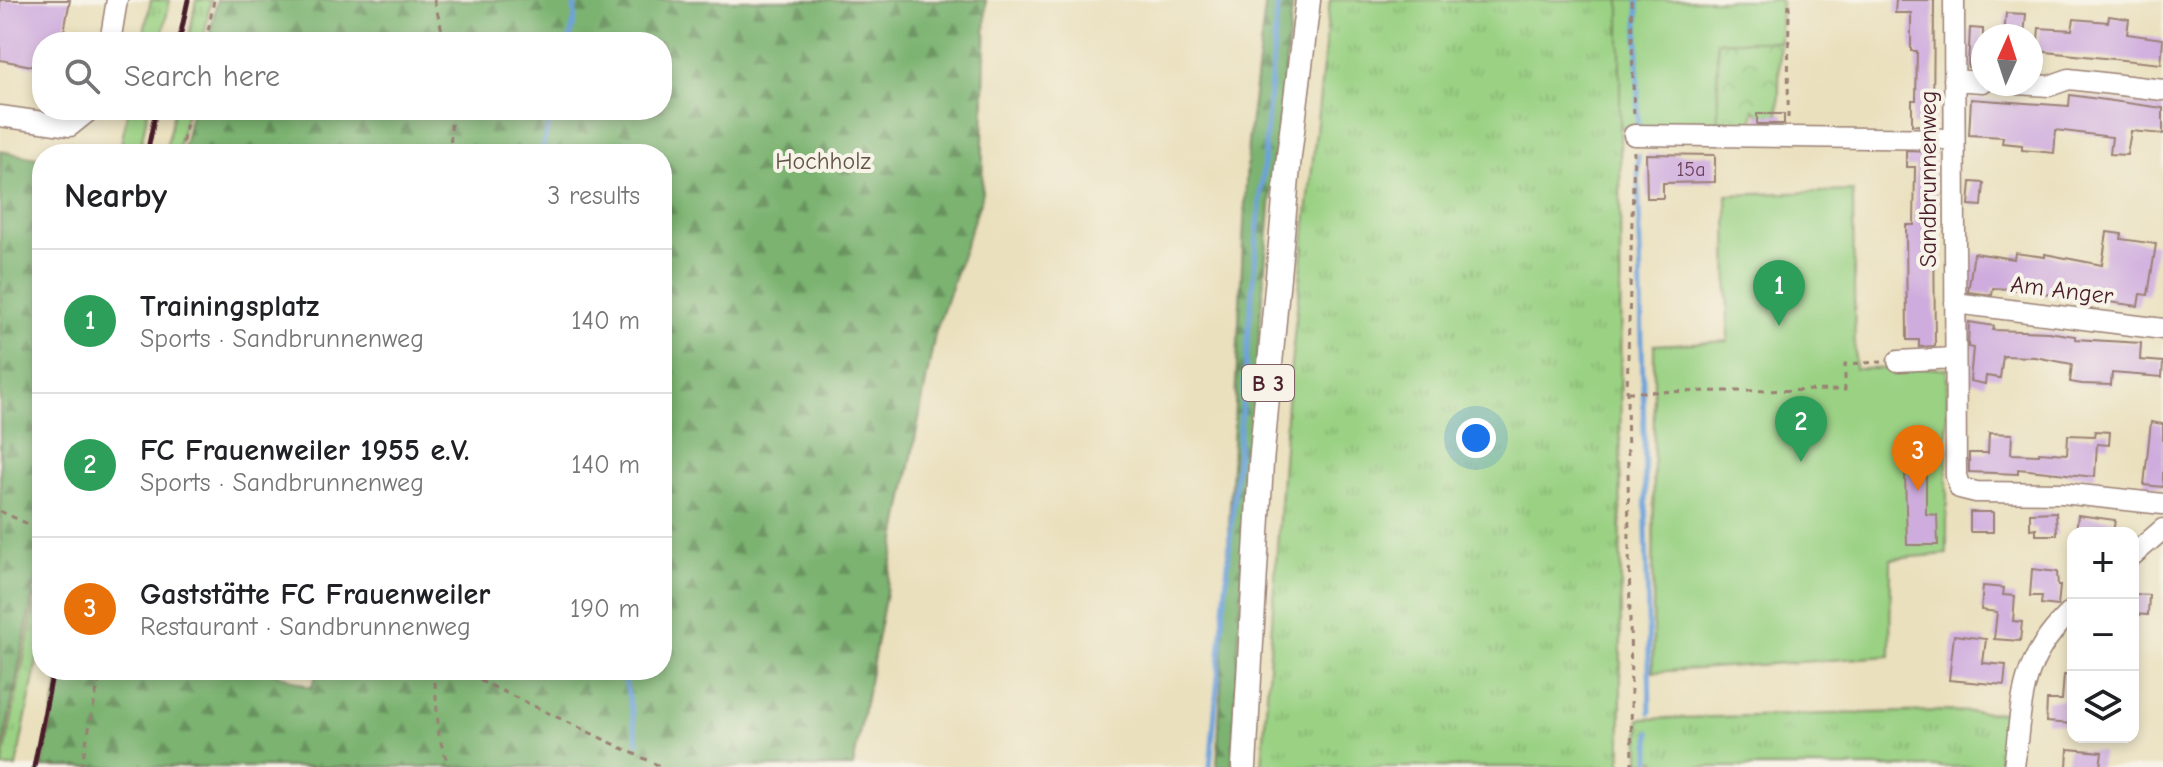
<!DOCTYPE html>
<meta charset="utf-8">
<style>
:root{--surface:#fff;--page:#f6f6f6;--text:#202124;--muted:#757577;--line:#e0e0e0;--accent:#0b8043}
body{margin:0;font-family:"Comic Neue",sans-serif;background:var(--page);color:var(--text)}
.controls{position:absolute;right:24px;bottom:24px;display:grid;overflow:hidden;border-radius:16px;box-shadow:0 4px 12px #0003}
.controls button{width:72px;height:72px;display:grid;place-items:center;padding:0;border:0;border-bottom:2px solid var(--line);background:var(--surface);color:var(--text);font:40px sans-serif}
.compass{position:absolute;left:1971px;top:24px;width:72px;height:72px;border-radius:50%;background:var(--surface);box-shadow:0 4px 12px #0003;rotate:3deg}
.you{position:absolute;left:1476px;top:438px;width:28px;height:28px;margin:-20px;border:6px solid #fff;border-radius:50%;background:#1a73e8;box-shadow:0 0 0 12px #1a73e833}
.badge{display:grid;place-items:center;width:52px;height:52px;border-radius:50%;background:var(--accent);color:#fff;font-size:26px;font-weight:700}
.pin{position:absolute;translate:-50% -66px;filter:drop-shadow(0 2px 4px #0008)}
.pin::after{content:'';position:absolute;top:42px;width:28px;height:24px;background:inherit;clip-path:polygon(0 0,100% 0,50% 100%)}
.list{margin:0;padding:0;list-style:none}
h2{display:flex;justify-content:space-between;align-items:center;height:104px;margin:0;padding:0 32px;font-size:34px}
h2 small{font-size:26px;font-weight:400;color:var(--muted)}
.list li{display:grid;grid-template-columns:52px 1fr auto;gap:24px;align-items:center;box-sizing:border-box;height:144px;padding:0 32px;border-top:2px solid var(--line)}
.list b{display:block;font-size:30px;white-space:nowrap}
.list p{margin:0;font-size:26px;white-space:nowrap;color:var(--muted)}
.list em{font-size:26px;font-style:normal;color:var(--muted)}
.icon{flex:none;width:44px;height:44px;fill:none;stroke:currentColor;stroke-width:2;stroke-linecap:round;stroke-linejoin:round}
.map{position:relative;flex:none;width:2163px;height:767px;overflow:hidden}
.search{position:absolute;background:var(--surface);box-shadow:0 4px 12px #0003;left:32px;top:32px;width:640px;height:88px;display:flex;align-items:center;gap:20px;box-sizing:border-box;padding:0 28px;border-radius:32px;color:var(--muted);font-size:30px}
.panel{position:absolute;background:var(--surface);box-shadow:0 4px 12px #0003;left:32px;top:144px;width:640px;height:536px;border-radius:32px}
.map>svg:first-child{display:block}
</style>
<div class="map">
<svg width="2163" height="767" viewBox="0 0 2163 767">
<defs>
<pattern id="grass-tufts" width="24" height="20" patternUnits="userSpaceOnUse" patternTransform="scale(2)"><rect width="24" height="20" fill="#9ad183"/><path d="M3 7l-1-3M5 7V3M7 7l1-3M15 17l-1-3M17 17v-4M19 17l1-3" fill="none" stroke="#86b371"/></pattern>
<pattern id="forest-firs" width="22" height="20" patternUnits="userSpaceOnUse" patternTransform="scale(2)"><rect width="22" height="20" fill="#7bb371"/><path d="M5 1l3.5 6h-7zM16 11l3.5 6h-7z" fill="#67915d"/></pattern>
<pattern id="park-crowns" width="20" height="18" patternUnits="userSpaceOnUse" patternTransform="scale(2)"><rect width="20" height="18" fill="#9ad183"/><path d="M2 6a3 3 0 1 1 6 0M12 15a3 3 0 1 1 6 0" fill="none" stroke="#86b371"/></pattern>
</defs>
<rect width="100%" height="100%" fill="#f7f3e8"/>
<filter id="ink" filterUnits="userSpaceOnUse"><feTurbulence type="fractalNoise" baseFrequency=".0125" numOctaves="2"/><feDisplacementMap in="SourceGraphic" scale="16" xChannelSelector="R" yChannelSelector="G"/><feConvolveMatrix kernelMatrix="1 2 1 2 8 2 1 2 1" color-interpolation-filters="sRGB"/></filter>
<filter id="wash" filterUnits="userSpaceOnUse"><feTurbulence type="fractalNoise" baseFrequency=".006" numOctaves="4" result="noise"/><feDisplacementMap in="SourceGraphic" scale="32" xChannelSelector="R" yChannelSelector="G"/><feGaussianBlur stdDeviation="1.8" result="paint"/><feColorMatrix in="noise" values="0 0 0 0 0 0 0 0 0 0 0 0 0 0 0 0 0 1.4 0 .05"/><feComposite in="paint" operator="in"/></filter>
<g filter="url(#wash)">
<rect width="100%" height="100%" fill="#eae0bd"/>
<!-- grass -->
<path fill="url(#grass-tufts)" stroke="#727857" stroke-width="2" d="M 151,0 L 170,0 L 161,42 L 142,42 Z
M 196,0 L 211,0 L 203,42 L 188,42 Z
M 1330,0 L 1620,0 L 1621,767 L 1262,767 L 1287,402 Z
M 128,110 L 148,110 L 139,154 L 119,154 Z
M 174,110 L 187,110 L 177,154 L 165,154 Z
M 42,568 L 42,636 L 16,767 L 2,767 Z
M 1940,711 L 2013,713 L 2006,767 L 1656,767 L 1656,760 L 1640,762 L 1639,719 Z"/>
<!-- forest -->
<path fill="url(#forest-firs)" stroke="#62694e" stroke-width="2" d="M 217,0 L 986,0 L 982,196 L 935,334 L 853,767 L 42,767 L 61,670 L 269,670 L 311,688 L 319,670 L 662,670 L 662,154 L 182,154 L 192,110 L 662,110 L 662,42 L 208,42 Z
M 1266,0 L 1293,0 L 1271,195 L 1249,457 L 1232,767 L 1217,767 L 1248,142 Z
M 0,151 L 42,159 L 42,551 L 0,764 Z"/>
<!-- park -->
<path fill="url(#park-crowns)" stroke="#727857" stroke-width="2" d="M 1717,40 L 1780,41 L 1778,130 L 1754,109 L 1753,123 L 1718,129 Z"/>
<!-- garden -->
<path fill="#9ad183" stroke="#727857" stroke-width="2" d="M 1620,0 L 1781,0 L 1780,41 L 1717,41 L 1718,129 L 1620,127 Z
M 1853,191 L 1855,369 L 1947,368 L 1947,554 L 1891,559 L 1890,656 L 1653,672 L 1654,345 L 1728,341 L 1727,195 Z"/>
<g fill="none" stroke-linecap="round" stroke-linejoin="round">
<!-- stream -->
<path stroke="#6da2da" stroke-width="5" d="M 569,42 L 575,18 L 574,0
M 1638,125 L 1638,0
M 541,154 L 552,110
M 1638,156 L 1650,713
M 623,670 L 638,742
M 1210,767 L 1278,0
M 1650,767 L 1650,732"/>
</g>
<g id="blocks">
<!-- building -->
<path fill="#cfacde" d="M 0,0 L 70,0 L 62,42 L 42,42 L 42,68 L 0,60 Z
M 1896,0 L 1934,0 L 1933,126 L 1912,125 L 1912,100 L 1916,100 L 1917,51 L 1911,51 L 1911,13 L 1895,13 Z
M 2006,13 L 2026,14 L 2024,36 L 2004,36 Z
M 2109,16 L 2129,19 L 2127,34 L 2163,39 L 2161,64 L 2037,51 L 2039,28 L 2072,30 L 2074,19 L 2108,22 Z
M 1970,28 L 1983,29 L 1983,68 L 1968,67 Z
M 2070,95 L 2163,108 L 2163,134 L 2131,131 L 2127,155 L 2110,154 L 2112,137 L 2056,130 L 2054,153 L 2022,150 L 2022,145 L 2002,143 L 2003,137 L 1969,135 L 1971,99 L 2069,106 Z
M 1757,114 L 1784,114 L 1784,124 L 1757,124 Z
M 1906,151 L 1934,152 L 1934,181 L 1936,197 L 1934,224 L 1935,346 L 1919,347 L 1919,340 L 1907,340 L 1906,225 L 1914,225 L 1915,167 L 1906,167 Z
M 1646,154 L 1715,155 L 1715,182 L 1663,183 L 1663,198 L 1647,198 Z
M 1971,182 L 1984,183 L 1982,206 L 1969,205 Z
M 2107,232 L 2122,234 L 2121,239 L 2156,244 L 2148,295 L 2140,294 L 2138,306 L 2010,289 L 1993,288 L 1992,295 L 1968,292 L 1974,253 L 2014,259 L 2015,253 L 2045,257 L 2045,254 L 2102,265 Z
M 1969,322 L 1994,326 L 1993,330 L 2048,332 L 2075,336 L 2075,339 L 2141,343 L 2140,360 L 2163,362 L 2162,377 L 2112,373 L 2111,385 L 2082,384 L 2070,382 L 2072,364 L 2035,357 L 2003,356 L 2000,378 L 1986,376 L 1985,384 L 1970,381 L 1973,348 L 1968,347 Z
M 2151,422 L 2163,424 L 2163,487 L 2144,485 Z
M 2095,431 L 2110,432 L 2109,445 L 2097,444 L 2095,477 L 2018,469 L 2018,474 L 1969,472 L 1969,453 L 1988,453 L 1989,433 L 2012,434 L 2011,454 L 2039,455 L 2039,452 L 2067,454 L 2068,435 L 2094,436 Z
M 1926,454 L 1926,514 L 1937,515 L 1938,545 L 1907,545 L 1905,474 L 1913,474 L 1913,455 Z
M 1970,512 L 1993,512 L 1993,532 L 1970,532 Z
M 2056,512 L 2057,535 L 2036,535 L 2036,528 L 2030,529 L 2030,513 Z
M 2078,515 L 2115,520 L 2113,533 L 2076,533 Z
M 2032,569 L 2057,572 L 2058,586 L 2060,586 L 2058,606 L 2041,604 L 2042,596 L 2030,596 Z
M 1983,586 L 2004,588 L 2003,595 L 2015,596 L 2013,621 L 2022,622 L 2020,641 L 1994,639 L 1997,612 L 1981,610 Z
M 2133,594 L 2149,595 L 2148,615 L 2133,614 Z
M 1954,635 L 1986,639 L 1983,663 L 2006,665 L 2004,685 L 1949,680 Z
M 2064,675 L 2073,676 L 2073,724 L 2046,722 L 2047,700 L 2062,700 Z
M 2068,749 L 2102,752 L 2100,767 L 2067,767 Z"/>
</g>
</g>
<g filter="url(#ink)">
<use href="#blocks" fill-opacity="0" stroke="#9a8074" stroke-width="2"/>
<g fill="none" stroke-linecap="round" stroke-linejoin="round">
<defs>
<path id="minor" d="M 1954,0 L 1956,476 L 1960,488 L 1976,492 L 2062,493 L 2163,504
M 110,42 L 117,0
M 1954,80 L 1983,82
M 2018,84 L 2049,86 L 2069,79 L 2163,90
M 0,116 L 70,126 L 90,110
M 1634,135 L 1953,139
M 1955,303 L 2163,329
M 1898,361 L 1955,358
M 2133,555 L 2163,529
M 2014,767 C 2023,699 2018,661 2073,610"/>
<path id="major" d="M 1244,767 L 1261,463 L 1289,156 L 1308,0"/>
</defs>
<!-- minor casing -->
<use href="#minor" stroke="#9a8074" stroke-width="23"/>
<!-- major casing -->
<use href="#major" stroke="#9a8074" stroke-width="27"/>
<!-- path -->
<path stroke="#9a8074" stroke-width="3" stroke-dasharray="6 6" stroke-linecap="butt" d="M 434,0 L 445,42
M 1631,0 L 1634,119
M 206,42 L 214,0
M 1788,118 L 1789,0
M 180,154 L 190,110
M 450,154 L 452,110
M 1627,392 L 1845,390 L 1845,364 L 1882,362
M 0,511 L 39,529
M 434,670 L 439,737 L 449,767
M 458,670 L 662,767
M 81,767 L 101,670
M 1632,767 L 1627,392 L 1634,151"/>
<!-- minor -->
<use href="#minor" stroke="#fff" stroke-width="20"/>
<!-- major -->
<use href="#major" stroke="#fff" stroke-width="24"/>
<!-- rail -->
<path stroke="#4a1f2b" stroke-width="5" d="M 179,42 L 188,0
M 147,154 L 156,110
M 34,767 L 53,670"/>
</g>
</g>
<g text-anchor="middle" stroke-width="8" stroke-linejoin="round" paint-order="stroke">
<!-- number labels -->
<g font-size="20" fill="#6b4258">
<text x="1691" y="176">15a</text>
</g>
<!-- shield labels -->
<rect fill="#f7f3e8" stroke="#7e5f64" stroke-width="2" x="1242" y="365" width="52" height="36" rx="6"/>
<g font-size="22" font-weight="bold" fill="#4a1f2b">
<text x="1268" y="391">B 3</text>
</g>
<!-- park labels -->
<g font-size="24" fill="#625445" stroke="#f7f3e8">
<text x="823" y="169">Hochholz</text>
</g>
<!-- street labels -->
<g font-size="24" fill="#4a1f2b" stroke="#f7f3e8">
<text transform="translate(1928 179) rotate(-90)" y="8">Sandbrunnenweg</text>
<text transform="translate(2062 290) rotate(7)" y="8">Am Anger</text>
</g>
</g>
</svg>
<div class="controls">
<button>+</button>
<button>−</button>
<button><svg class="icon" aria-label="layers" viewBox="0 0 24 24"><path d="M12 4l9 5-9 5-9-5zM3 14l9 5 9-5"/></svg></button>
</div>
<svg class="compass" viewBox="-18 -18 36 36"><path d="M0-13l5 13h-10z" fill="#e53935"/><path d="M0 13l5-13h-10z" fill="#757577"/></svg>
<div class="you"></div>
<div class="pin badge" style="left:1779px;top:326px;background:#2e9e5b">1</div>
<div class="pin badge" style="left:1801px;top:462px;background:#2e9e5b">2</div>
<div class="pin badge" style="left:1918px;top:491px;background:#e8710a">3</div>
<div class="search"><svg class="icon" aria-label="search" viewBox="0 0 24 24"><circle cx="10" cy="10" r="6"/><path d="M15 15l6 6"/></svg>Search here</div>
<section class="panel">
<h2>Nearby<small>3 results</small></h2>
<ul class="list">
<li><span class="badge" style="background:#2e9e5b">1</span><div><b>Trainingsplatz</b><p>Sports · Sandbrunnenweg</p></div><em>140 m</em></li>
<li><span class="badge" style="background:#2e9e5b">2</span><div><b>FC Frauenweiler 1955 e.V.</b><p>Sports · Sandbrunnenweg</p></div><em>140 m</em></li>
<li><span class="badge" style="background:#e8710a">3</span><div><b>Gaststätte FC Frauenweiler</b><p>Restaurant · Sandbrunnenweg</p></div><em>190 m</em></li>
</ul>
</section>
</div>
